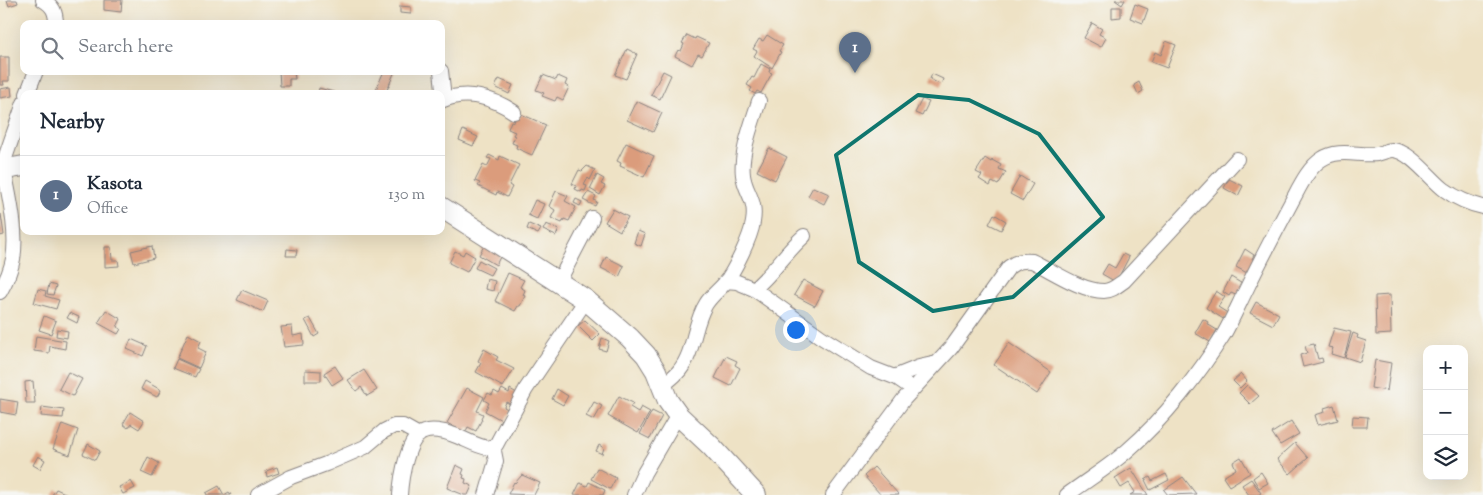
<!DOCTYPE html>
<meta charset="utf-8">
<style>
:root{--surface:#fff;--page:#f2f2f3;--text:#1f2937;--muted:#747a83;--line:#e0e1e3;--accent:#ea580c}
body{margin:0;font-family:"Sorts Mill Goudy",serif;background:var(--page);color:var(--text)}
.controls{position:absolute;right:15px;bottom:15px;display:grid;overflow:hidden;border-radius:10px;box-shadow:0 5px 20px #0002}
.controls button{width:45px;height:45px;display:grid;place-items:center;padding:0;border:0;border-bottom:1px solid var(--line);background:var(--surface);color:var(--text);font:25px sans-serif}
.you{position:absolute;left:795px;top:329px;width:18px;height:18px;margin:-12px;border:4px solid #fff;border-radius:50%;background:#1a73e8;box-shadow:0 0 0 8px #1a73e833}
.badge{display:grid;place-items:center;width:32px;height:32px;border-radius:50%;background:var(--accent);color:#fff;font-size:16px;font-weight:700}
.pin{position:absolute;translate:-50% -41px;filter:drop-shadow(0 1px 2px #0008)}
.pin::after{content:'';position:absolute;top:26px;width:18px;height:15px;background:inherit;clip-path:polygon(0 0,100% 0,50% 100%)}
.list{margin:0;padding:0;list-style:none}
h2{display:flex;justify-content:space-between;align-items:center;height:65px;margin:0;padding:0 20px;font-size:21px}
h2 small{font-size:16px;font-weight:400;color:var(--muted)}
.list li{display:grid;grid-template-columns:32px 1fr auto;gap:15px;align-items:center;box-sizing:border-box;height:80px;padding:0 20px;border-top:1px solid var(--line)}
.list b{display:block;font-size:19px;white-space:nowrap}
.list p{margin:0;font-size:16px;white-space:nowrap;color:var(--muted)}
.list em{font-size:16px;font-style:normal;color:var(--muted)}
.icon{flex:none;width:28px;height:28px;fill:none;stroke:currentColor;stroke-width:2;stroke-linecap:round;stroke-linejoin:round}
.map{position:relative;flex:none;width:1483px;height:495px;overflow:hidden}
.search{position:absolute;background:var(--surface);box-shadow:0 5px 20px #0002;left:20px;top:20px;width:425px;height:55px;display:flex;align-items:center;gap:12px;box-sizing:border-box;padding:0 18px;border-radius:10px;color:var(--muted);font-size:19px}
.panel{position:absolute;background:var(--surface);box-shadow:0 5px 20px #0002;left:20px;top:90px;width:425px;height:145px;border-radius:10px}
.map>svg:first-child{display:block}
</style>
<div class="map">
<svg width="1483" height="495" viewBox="0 0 1483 495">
<rect width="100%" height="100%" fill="#f6f6f2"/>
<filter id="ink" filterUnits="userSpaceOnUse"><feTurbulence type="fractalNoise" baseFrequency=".02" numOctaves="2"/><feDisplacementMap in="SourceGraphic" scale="10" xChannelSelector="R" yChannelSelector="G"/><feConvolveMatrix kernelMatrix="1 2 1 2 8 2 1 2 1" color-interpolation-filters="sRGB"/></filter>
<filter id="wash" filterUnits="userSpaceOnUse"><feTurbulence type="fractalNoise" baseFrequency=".0096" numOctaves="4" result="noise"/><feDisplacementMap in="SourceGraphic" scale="20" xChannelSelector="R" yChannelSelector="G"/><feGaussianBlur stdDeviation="1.12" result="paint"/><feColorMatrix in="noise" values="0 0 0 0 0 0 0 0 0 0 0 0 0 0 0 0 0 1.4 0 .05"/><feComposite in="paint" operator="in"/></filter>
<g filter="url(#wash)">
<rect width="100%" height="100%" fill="#eee2c5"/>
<g id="blocks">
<!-- building -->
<path fill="#db9c7b" d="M 7,0 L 17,0 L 18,3 L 9,6 Z
M 104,0 L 122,0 L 121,12 L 104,10 Z
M 1115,0 L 1125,0 L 1122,5 Z
M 1135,4 L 1148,9 L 1143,23 L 1130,18 Z
M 400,6 L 411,7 L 411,14 L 400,13 Z
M 1112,7 L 1121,7 L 1121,17 L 1112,18 Z
M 1092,23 L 1102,29 L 1099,34 L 1106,38 L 1101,47 L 1084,38 Z
M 687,35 L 695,39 L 696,37 L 709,43 L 702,56 L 698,54 L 692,65 L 675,56 L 678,50 L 681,51 L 684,44 L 682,43 Z
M 767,35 L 783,45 L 779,51 L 781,52 L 772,68 L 754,56 L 757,51 L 753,49 L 759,39 L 763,41 Z
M 1166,41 L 1176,45 L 1167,68 L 1151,62 L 1155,52 L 1161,55 Z
M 627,49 L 637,54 L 626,79 L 615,75 Z
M 0,57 L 9,57 L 9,81 L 3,81 L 4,85 L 0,85 Z
M 761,64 L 770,69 L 769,72 L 772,73 L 761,93 L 757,91 L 755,94 L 750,91 L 752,88 L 747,85 L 752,77 L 754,78 Z
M 279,71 L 294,71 L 295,79 L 289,79 L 289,86 L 280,86 Z
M 384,71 L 395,71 L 387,90 L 395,94 L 374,94 Z
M 663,71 L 671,75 L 660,99 L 651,95 Z
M 932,74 L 943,79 L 941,85 L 930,79 Z
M 543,75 L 556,80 L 558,76 L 567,80 L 565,85 L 569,87 L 563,100 L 557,97 L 555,101 L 542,96 L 544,93 L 536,90 Z
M 499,79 L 513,85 L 509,94 L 495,87 Z
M 1139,82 L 1143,91 L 1138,94 L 1134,85 Z
M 11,87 L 12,96 L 0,98 L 0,89 Z
M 319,88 L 337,93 L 337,94 L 318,94 Z
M 922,99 L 929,102 L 922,116 L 915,113 Z
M 636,101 L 662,113 L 653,132 L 627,120 Z
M 521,114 L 546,125 L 532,155 L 516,148 L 517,145 L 512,143 L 515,136 L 513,135 L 515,132 L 508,129 L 511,121 L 514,122 L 516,117 L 519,118 Z
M 463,130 L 478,137 L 473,146 L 459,140 Z
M 626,143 L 654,156 L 644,177 L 620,166 L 621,163 L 617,161 Z
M 769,148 L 787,157 L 775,180 L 757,171 Z
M 489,155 L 499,160 L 500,156 L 519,165 L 509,185 L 512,187 L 507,197 L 497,192 L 496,195 L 478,186 L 480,183 L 475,181 L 483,165 L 487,167 L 491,159 L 487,158 Z
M 985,158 L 991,162 L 992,160 L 1001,165 L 999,169 L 1006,172 L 998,185 L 992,182 L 990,186 L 979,179 L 982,175 L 976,172 Z
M 587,166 L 595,170 L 590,180 L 588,178 L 584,185 L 587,186 L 585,191 L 582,190 L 581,192 L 575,189 L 576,186 L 572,184 L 579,170 L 582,171 Z
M 597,175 L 604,179 L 601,184 L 605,186 L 600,195 L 590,189 Z
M 1020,176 L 1033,184 L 1023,201 L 1010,194 Z
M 1229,179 L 1243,186 L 1238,196 L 1224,188 Z
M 813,187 L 829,194 L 824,204 L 808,196 Z
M 556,191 L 568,196 L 565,201 L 576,207 L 569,221 L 564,219 L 562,223 L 551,218 L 555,210 L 549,206 Z
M 588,192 L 596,196 L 594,200 L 597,202 L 595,206 L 583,200 Z
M 576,199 L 582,202 L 580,206 L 574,203 Z
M 535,200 L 544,204 L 537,219 L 528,215 Z
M 613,209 L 628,217 L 620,231 L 605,222 Z
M 0,214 L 1,214 L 4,235 L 0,236 Z
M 994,214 L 1006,221 L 1001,230 L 989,224 Z
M 529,224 L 541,229 L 538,234 L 527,229 Z
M 546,224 L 559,229 L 556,236 L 543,230 Z
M 638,231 L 645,234 L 641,246 L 634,243 Z
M 486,242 L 502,253 L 496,265 L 479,255 Z
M 152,246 L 154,258 L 134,263 L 131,251 Z
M 105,247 L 111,247 L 112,260 L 118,260 L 119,266 L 105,267 Z
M 287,249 L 297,250 L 296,256 L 286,256 Z
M 1245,249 L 1254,255 L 1252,259 L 1256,262 L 1247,273 L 1236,267 Z
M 455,251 L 463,255 L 465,251 L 475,257 L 467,272 L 449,263 Z
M 1123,254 L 1129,257 L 1116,282 L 1102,274 L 1108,264 L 1115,268 Z
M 606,257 L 624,266 L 619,277 L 601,268 Z
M 479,260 L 494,268 L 490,275 L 475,268 Z
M 508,273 L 524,280 L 520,287 L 525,290 L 523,295 L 525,296 L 520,306 L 518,306 L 515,311 L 495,301 Z
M 1231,277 L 1244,285 L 1238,296 L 1231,293 L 1229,296 L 1223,292 Z
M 487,279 L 495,281 L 493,291 L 485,289 Z
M 803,280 L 823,291 L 815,306 L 794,295 Z
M 49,284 L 56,286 L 53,295 L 47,294 Z
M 38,289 L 46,291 L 45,296 L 59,300 L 56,309 L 34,303 Z
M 242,290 L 268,301 L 263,312 L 237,300 Z
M 1216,291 L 1225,297 L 1218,307 L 1229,314 L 1225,320 L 1206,308 Z
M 1390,295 L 1391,334 L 1376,335 L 1375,296 Z
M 1256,302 L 1279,314 L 1273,325 L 1250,313 Z
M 106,310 L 121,319 L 117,327 L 121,329 L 118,334 L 98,323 Z
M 70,313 L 79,317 L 77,323 L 67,318 Z
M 44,316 L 56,321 L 51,334 L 39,330 Z
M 310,318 L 319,334 L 314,337 L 305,320 Z
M 1203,319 L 1208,322 L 1207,324 L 1217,330 L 1210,342 L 1195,333 Z
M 585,320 L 600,334 L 593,341 L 578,326 Z
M 292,326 L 293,336 L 303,334 L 304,345 L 284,347 L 281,327 Z
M 1334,328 L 1351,332 L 1344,358 L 1331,354 L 1333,348 L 1328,347 Z
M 57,329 L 68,331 L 67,338 L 56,336 Z
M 1353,333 L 1358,335 L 1357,338 L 1366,341 L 1360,362 L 1345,357 Z
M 188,334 L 201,341 L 198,348 L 206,352 L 199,368 L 177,358 Z
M 36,336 L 66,341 L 65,349 L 50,346 L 49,353 L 34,351 Z
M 602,338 L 609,341 L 606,351 L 599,349 Z
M 131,339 L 147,346 L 143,356 L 127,349 Z
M 1009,343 L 1051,372 L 1037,394 L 994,365 Z
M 1314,344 L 1318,359 L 1322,358 L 1323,362 L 1303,367 L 1300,355 L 1307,353 L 1305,346 Z
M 484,349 L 498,357 L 496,360 L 514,369 L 503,387 L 476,372 L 481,363 L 478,361 Z
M 726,356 L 737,361 L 735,365 L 740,368 L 731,386 L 715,378 Z
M 177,359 L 199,369 L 195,377 L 173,368 Z
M 1375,360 L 1391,363 L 1387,391 L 1371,388 Z
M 335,366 L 343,378 L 332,385 L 324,373 Z
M 305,370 L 321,371 L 321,381 L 305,381 Z
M 364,370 L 377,390 L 367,396 L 361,387 L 356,391 L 348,380 Z
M 68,372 L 82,379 L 73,396 L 59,389 Z
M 1241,374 L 1247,381 L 1240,388 L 1233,381 Z
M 33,381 L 35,403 L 26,403 L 25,382 Z
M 145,381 L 161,390 L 157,397 L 141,389 Z
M 1247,385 L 1259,396 L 1250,404 L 1239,393 Z
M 467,388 L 484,397 L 477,411 L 483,414 L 481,418 L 482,419 L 476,431 L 468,427 L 465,433 L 447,423 Z
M 502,389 L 509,393 L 510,389 L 520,395 L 514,406 L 506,402 L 504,407 L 511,411 L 505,422 L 485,411 L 489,403 L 484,400 L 488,393 L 492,395 L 494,391 L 499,394 Z
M 557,389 L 568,396 L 563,405 L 552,399 Z
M 619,396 L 633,403 L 630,407 L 638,412 L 641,407 L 650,412 L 638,433 L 608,416 Z
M 0,399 L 18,402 L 16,415 L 0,412 Z
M 594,402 L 602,406 L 594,420 L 586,416 Z
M 1334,405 L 1338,420 L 1318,425 L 1315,415 L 1325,412 L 1324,408 Z
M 42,407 L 64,410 L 63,418 L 41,416 Z
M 652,411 L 662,416 L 650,439 L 640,434 Z
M 130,412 L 144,421 L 139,429 L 131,424 L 128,428 L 123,424 Z
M 1353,416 L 1368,417 L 1367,427 L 1352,427 Z
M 1291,421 L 1299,434 L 1280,445 L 1272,433 Z
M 62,424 L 78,430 L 70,455 L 53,449 Z
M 1295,443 L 1308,458 L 1290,474 L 1277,459 Z
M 88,444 L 100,451 L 95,460 L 83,454 Z
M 599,445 L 604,448 L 602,454 L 596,451 Z
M 38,456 L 45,460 L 40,469 L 33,465 Z
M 148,457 L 159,463 L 152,477 L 141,472 Z
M 1241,457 L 1250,473 L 1229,486 L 1223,477 L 1236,469 L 1233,462 Z
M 456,465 L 464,469 L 462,474 L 464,475 L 463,478 L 466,479 L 465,483 L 472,486 L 468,495 L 464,495 L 447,488 Z
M 277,467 L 279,473 L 267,477 L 266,471 Z
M 874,467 L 899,495 L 881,495 L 864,476 Z
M 597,468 L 616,478 L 610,489 L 591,479 Z
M 1131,468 L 1148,495 L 1130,495 L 1135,492 L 1129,483 L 1121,488 L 1115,478 Z
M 1261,472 L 1268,483 L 1259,488 L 1253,478 Z
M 1166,474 L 1169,480 L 1150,490 L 1145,480 L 1150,477 L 1152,481 Z
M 522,475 L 540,483 L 534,495 L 508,494 L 514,482 L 515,483 Z
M 1183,477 L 1196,494 L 1168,495 L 1164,490 Z
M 1251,479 L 1261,493 L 1258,495 L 1249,495 L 1242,485 Z
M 131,481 L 135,488 L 123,494 L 119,487 Z
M 589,482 L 605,490 L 603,495 L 574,495 L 580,483 L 587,486 Z
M 219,486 L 224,495 L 229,492 L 231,495 L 207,495 L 206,493 Z
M 56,489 L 65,493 L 65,495 L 52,495 Z"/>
</g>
</g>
<g filter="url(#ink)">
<use href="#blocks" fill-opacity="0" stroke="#888280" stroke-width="1"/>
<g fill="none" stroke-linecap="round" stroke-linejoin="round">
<defs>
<path id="street" d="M 43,0 C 53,6 56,12 56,24
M 441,71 L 443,89 L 441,96
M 27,94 L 36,71
M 441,101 C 466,89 493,98 514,112
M 1,170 L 24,103
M 726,281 L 737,282 L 754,289 L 821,337 L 871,368 L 897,378 L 913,389
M 558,283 L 592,218
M 754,289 C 773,273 786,252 804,236
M 0,292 C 6,281 11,270 13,259 C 18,232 9,196 4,169
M 894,377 L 919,367 L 937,363
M 662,386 C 668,381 675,376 679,371 C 695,352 693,324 706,304 C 711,296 718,291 724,284 C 734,272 751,237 753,222 C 757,199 745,193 743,175 C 740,153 753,121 759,101
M 258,495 L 291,477 L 326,464 L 365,447 L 384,431 L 394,426 L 403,426 L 419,435
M 400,495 C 401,479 407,437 424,432 C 431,429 444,431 451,434 C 464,438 475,446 488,448 L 496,445 L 526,389 L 586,300
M 486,495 L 496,461 L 493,446
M 634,495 L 644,473 L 678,415
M 833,495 L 904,399 L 951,348 L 1009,267 C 1017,261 1023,260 1032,261 C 1053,271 1081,291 1104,291 C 1112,291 1118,285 1124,281 L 1237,159
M 1067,495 C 1087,480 1109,467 1128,450 C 1164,419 1199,374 1224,334 C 1232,320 1239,304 1246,290 C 1261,259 1277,229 1293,199 C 1300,186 1309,167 1322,159 C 1339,148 1358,156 1377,154 C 1382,153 1387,150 1392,150 C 1410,150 1432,181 1445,190 C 1456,198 1470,204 1483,207"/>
<path id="secondary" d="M 0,170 L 24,166
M 441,207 L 586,300 L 630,338 L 646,355 L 656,371 L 668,401 L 678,415 L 711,446 L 756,495"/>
</defs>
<!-- street casing -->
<use href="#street" stroke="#888280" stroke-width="16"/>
<!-- secondary casing -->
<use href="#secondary" stroke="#888280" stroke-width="22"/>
<!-- street -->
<use href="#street" stroke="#fff" stroke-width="14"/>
<!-- secondary -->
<use href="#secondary" stroke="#fff" stroke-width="20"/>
</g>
</g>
<!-- marked area -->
<path fill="none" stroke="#0f766e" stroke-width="4" stroke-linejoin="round" d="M 918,95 L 969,100 L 1039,134 L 1103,217 L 1013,297 L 933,311 L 859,262 L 836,155 Z"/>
</svg>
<div class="controls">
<button>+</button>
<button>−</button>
<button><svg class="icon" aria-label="layers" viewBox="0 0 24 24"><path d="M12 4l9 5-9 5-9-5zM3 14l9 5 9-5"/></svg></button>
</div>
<div class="you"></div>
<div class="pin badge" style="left:855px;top:73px;background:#5c6f8a">1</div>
<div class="search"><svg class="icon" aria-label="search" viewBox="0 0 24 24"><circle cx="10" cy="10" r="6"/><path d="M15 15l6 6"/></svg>Search here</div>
<section class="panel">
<h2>Nearby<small></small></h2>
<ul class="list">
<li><span class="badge" style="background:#5c6f8a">1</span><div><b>Kasota</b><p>Office</p></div><em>130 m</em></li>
</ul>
</section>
</div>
